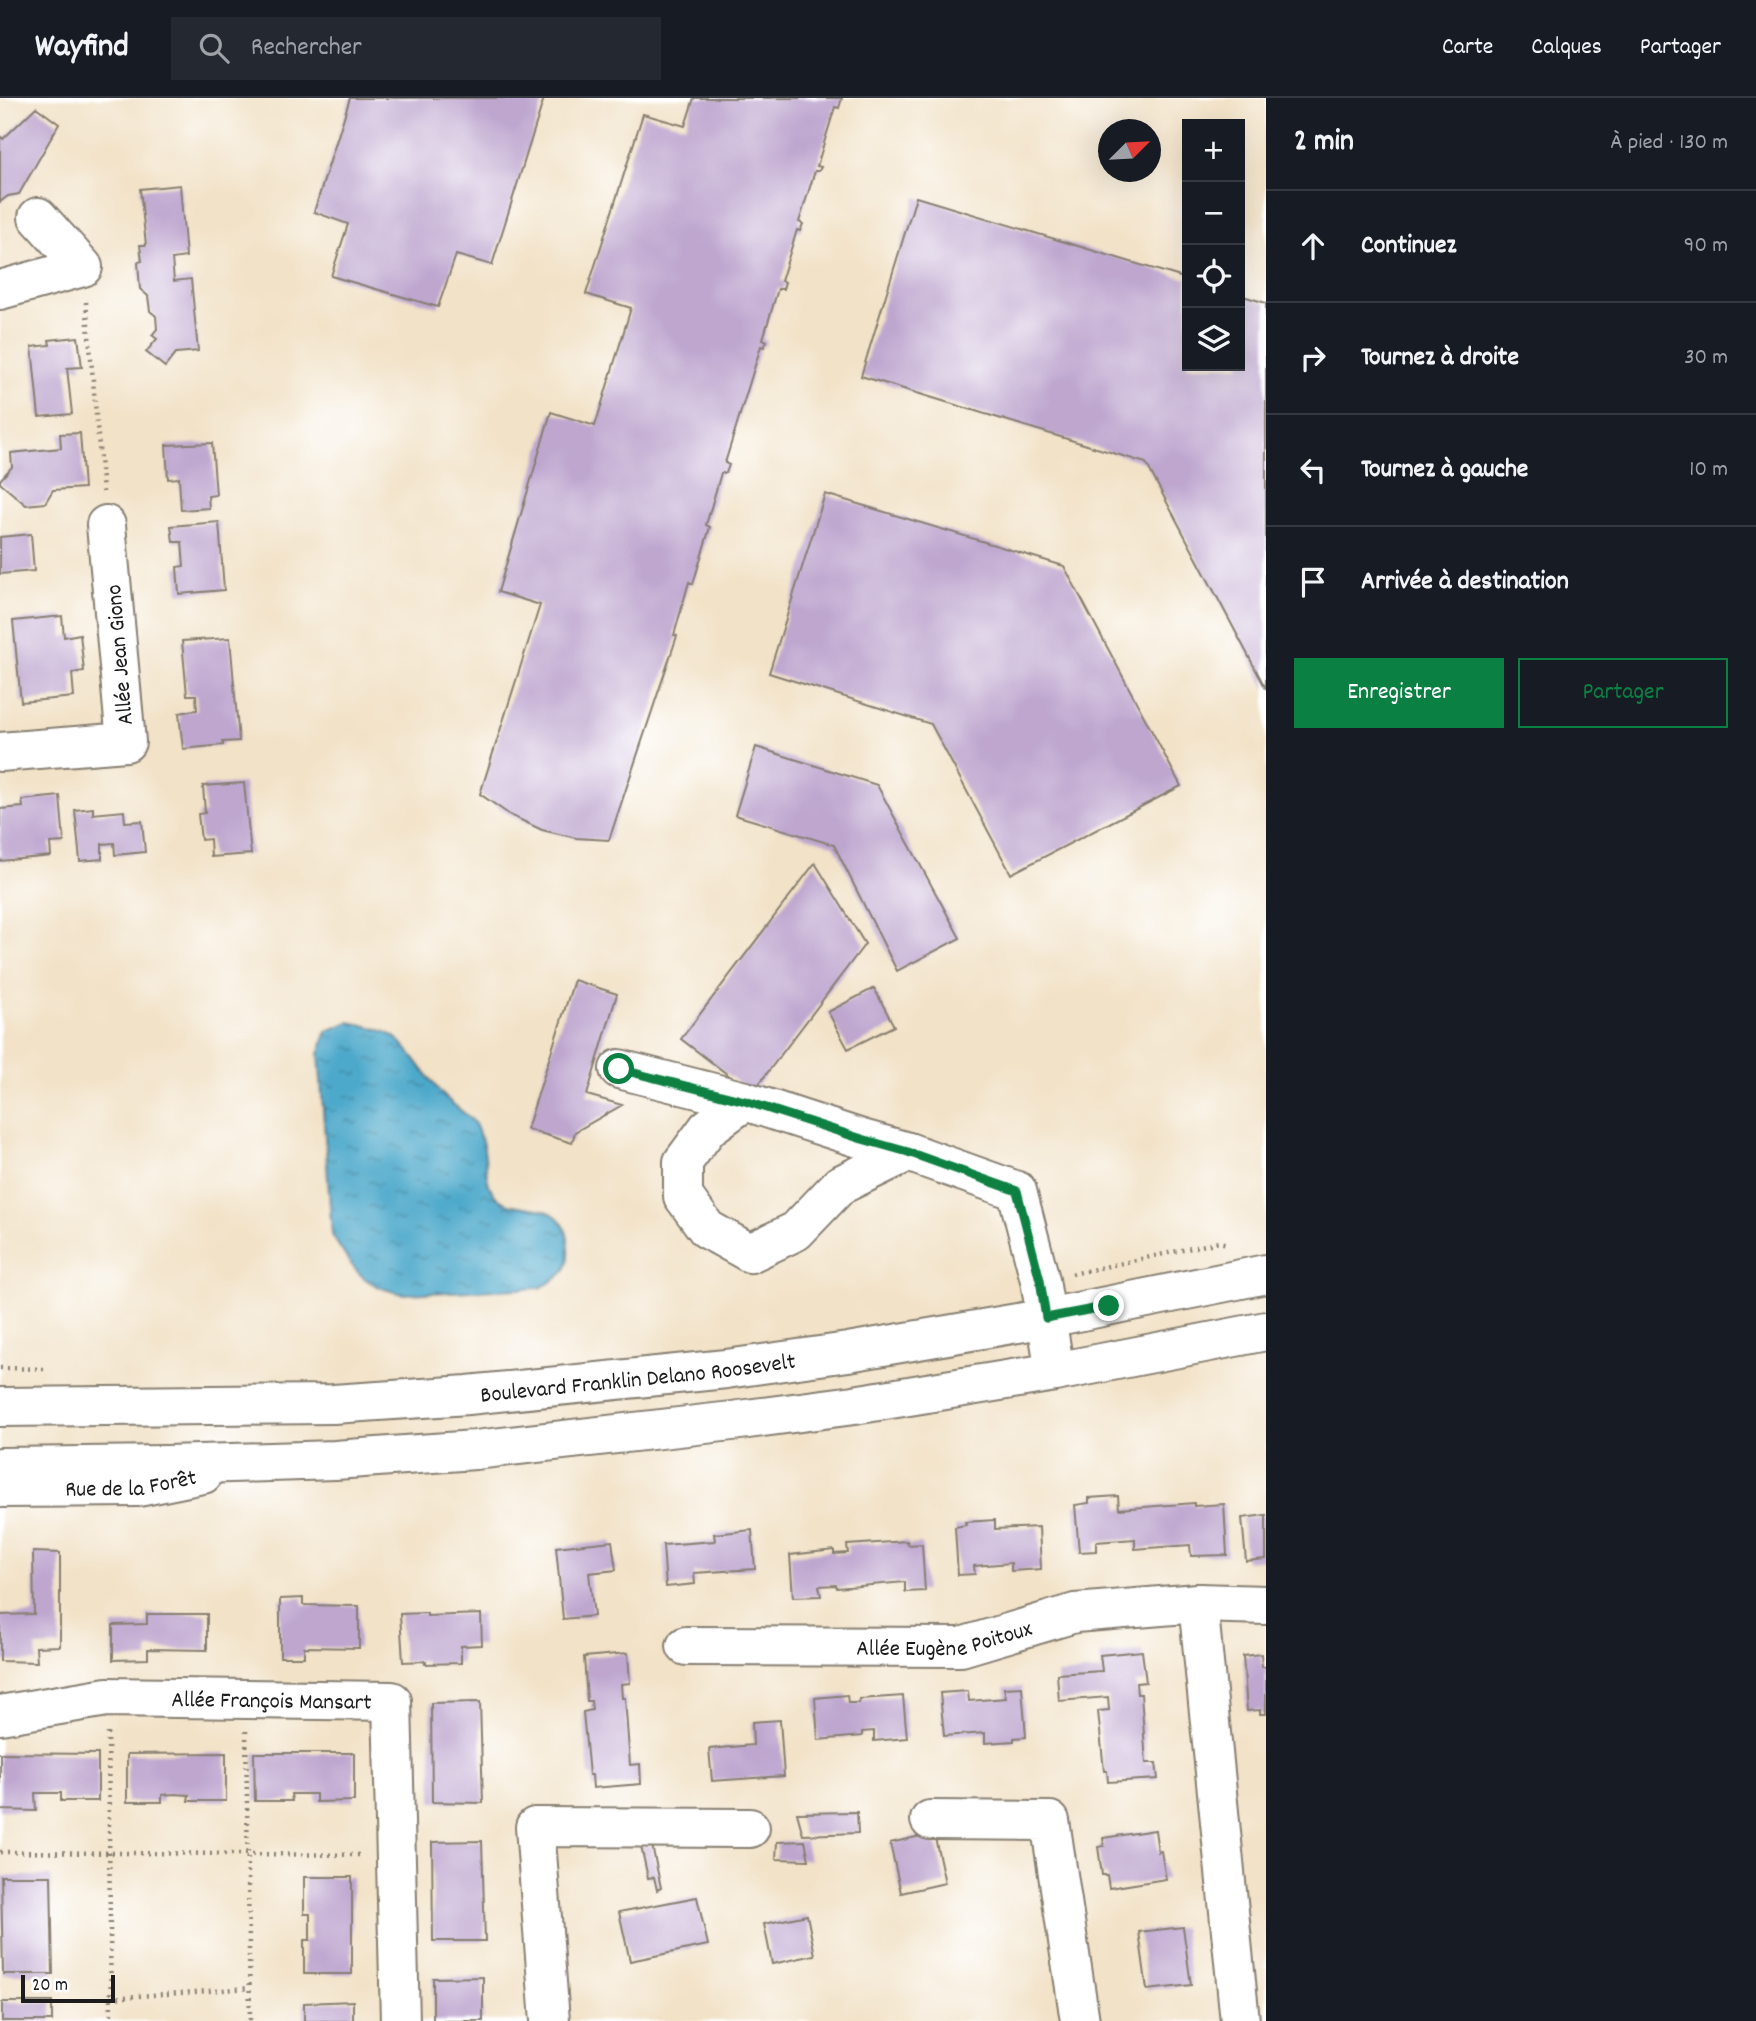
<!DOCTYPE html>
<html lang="fr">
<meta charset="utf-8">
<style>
:root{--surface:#171b24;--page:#242831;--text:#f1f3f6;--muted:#9ea1a6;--line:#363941;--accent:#0b8043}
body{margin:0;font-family:Dekko,sans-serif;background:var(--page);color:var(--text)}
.controls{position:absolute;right:21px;top:21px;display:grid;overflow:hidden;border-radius:0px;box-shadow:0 7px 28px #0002}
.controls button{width:63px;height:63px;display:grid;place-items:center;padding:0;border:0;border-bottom:2px solid var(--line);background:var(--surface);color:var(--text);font:35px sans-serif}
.compass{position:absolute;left:1098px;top:21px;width:63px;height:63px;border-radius:50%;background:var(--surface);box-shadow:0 7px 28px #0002;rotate:66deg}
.scale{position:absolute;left:21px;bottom:18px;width:94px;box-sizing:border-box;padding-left:7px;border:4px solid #1c1c1c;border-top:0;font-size:19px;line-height:24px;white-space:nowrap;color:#1c1c1c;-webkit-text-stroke:5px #fff;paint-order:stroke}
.stop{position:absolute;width:21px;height:21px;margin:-16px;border:5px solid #0b8043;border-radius:50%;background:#fff}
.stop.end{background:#0b8043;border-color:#fff;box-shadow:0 2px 7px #0008}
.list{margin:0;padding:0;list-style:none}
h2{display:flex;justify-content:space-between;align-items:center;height:91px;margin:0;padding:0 28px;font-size:30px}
h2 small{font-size:23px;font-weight:400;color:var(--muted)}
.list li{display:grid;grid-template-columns:46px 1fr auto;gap:21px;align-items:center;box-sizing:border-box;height:112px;padding:0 28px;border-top:2px solid var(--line)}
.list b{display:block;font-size:26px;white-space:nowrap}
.list em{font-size:23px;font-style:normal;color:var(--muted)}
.actions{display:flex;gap:14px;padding:21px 28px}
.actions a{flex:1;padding:16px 0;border:2px solid var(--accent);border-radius:0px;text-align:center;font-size:24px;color:var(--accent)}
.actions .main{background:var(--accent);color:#fff}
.icon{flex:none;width:38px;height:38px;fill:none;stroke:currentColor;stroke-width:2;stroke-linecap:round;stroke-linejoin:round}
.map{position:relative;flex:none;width:1266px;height:1923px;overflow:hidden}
header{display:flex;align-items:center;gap:42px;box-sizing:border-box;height:98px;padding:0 35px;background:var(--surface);border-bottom:2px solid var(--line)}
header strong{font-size:33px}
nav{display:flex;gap:38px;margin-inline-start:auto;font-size:24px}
.search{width:490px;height:63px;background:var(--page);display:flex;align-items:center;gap:18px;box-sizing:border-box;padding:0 24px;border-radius:0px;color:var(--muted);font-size:26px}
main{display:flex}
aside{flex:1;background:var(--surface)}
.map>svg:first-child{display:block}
</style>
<header>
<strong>Wayfind</strong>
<div class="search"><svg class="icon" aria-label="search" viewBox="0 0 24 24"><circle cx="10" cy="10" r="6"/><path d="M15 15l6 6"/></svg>Rechercher</div>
<nav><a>Carte</a><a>Calques</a><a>Partager</a></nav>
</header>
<main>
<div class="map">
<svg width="1266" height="1923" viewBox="0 0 1266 1923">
<defs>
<pattern id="water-ripples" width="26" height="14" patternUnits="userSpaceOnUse" patternTransform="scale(1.75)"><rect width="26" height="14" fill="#4da9cb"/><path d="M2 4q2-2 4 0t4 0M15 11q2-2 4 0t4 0" fill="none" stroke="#3f89a4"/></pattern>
</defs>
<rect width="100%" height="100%" fill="#fff"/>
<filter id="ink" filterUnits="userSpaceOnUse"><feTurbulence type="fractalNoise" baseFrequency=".0143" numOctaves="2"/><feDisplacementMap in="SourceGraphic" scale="14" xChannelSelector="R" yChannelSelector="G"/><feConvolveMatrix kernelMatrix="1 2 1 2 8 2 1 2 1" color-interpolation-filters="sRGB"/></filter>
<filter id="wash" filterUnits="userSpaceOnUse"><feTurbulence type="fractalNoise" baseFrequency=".00686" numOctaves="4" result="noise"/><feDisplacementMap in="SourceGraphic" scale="28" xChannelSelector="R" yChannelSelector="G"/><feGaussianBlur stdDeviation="1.57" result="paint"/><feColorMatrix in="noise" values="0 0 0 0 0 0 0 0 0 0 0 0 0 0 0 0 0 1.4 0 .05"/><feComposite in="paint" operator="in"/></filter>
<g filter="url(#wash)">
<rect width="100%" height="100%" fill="#f2e2c7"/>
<!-- water -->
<path fill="url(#water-ripples)" stroke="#346274" stroke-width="2" d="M 349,924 C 363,927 377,929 390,936 C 408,946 427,981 443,997 C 452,1007 467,1015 475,1026 C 477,1030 479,1036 481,1041 C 488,1056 483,1078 492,1093 C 509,1124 566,1090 569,1150 C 571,1174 559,1180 540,1190 L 404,1196 C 363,1189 353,1171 332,1137 L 319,956 L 327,933 Z"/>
<g id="blocks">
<!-- building -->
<path fill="#bea6cf" d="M 350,0 L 544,0 L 492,167 L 456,157 L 438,209 L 331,178 L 348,126 L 314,114 Z
M 694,0 L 842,0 L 839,10 L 835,9 L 817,68 L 821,69 L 819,73 L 815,73 L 799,124 L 803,126 L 800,133 L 797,132 L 781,183 L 785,184 L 783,191 L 778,191 L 763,241 L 767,243 L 764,249 L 761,248 L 725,365 L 729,367 L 726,375 L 721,375 L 706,427 L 710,429 L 693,486 L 689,484 L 674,537 L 677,538 L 609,742 L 576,740 L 542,732 L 510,717 L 480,696 L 540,507 L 498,494 L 551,314 L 595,328 L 631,210 L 586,196 L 643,16 L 685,28 Z
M 36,9 L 59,26 L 19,96 L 8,98 L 0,104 L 0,38 L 3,41 Z
M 180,87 L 186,159 L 172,161 L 174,183 L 191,181 L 198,253 L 176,255 L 165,269 L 146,254 L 157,241 L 152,237 L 157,231 L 156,218 L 150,213 L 148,198 L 140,191 L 138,164 L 142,163 L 140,147 L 146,147 L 140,91 Z
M 916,99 L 1187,181 L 1187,268 L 1240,268 L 1240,197 L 1266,205 L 1266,591 L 1146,365 L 861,278 Z
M 78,239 L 82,269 L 67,270 L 72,316 L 39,319 L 32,249 L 50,247 L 49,242 Z
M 80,335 L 84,390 L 53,392 L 45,405 L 26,407 L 0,385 L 0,382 L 12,369 L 11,355 L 61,350 L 60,336 Z
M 212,345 L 216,397 L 208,398 L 209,410 L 181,412 L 179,380 L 168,381 L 166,347 Z
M 825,396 L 1064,468 L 1181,688 L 1011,776 L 931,626 L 769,575 Z
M 219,424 L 224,492 L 179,496 L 177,469 L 184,468 L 182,444 L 173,444 L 171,428 Z
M 31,436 L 34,473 L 0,476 L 0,439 Z
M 62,518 L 64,539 L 80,536 L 84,573 L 72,575 L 74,599 L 21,604 L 13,523 Z
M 230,540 L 239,643 L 223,644 L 223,647 L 183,651 L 179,615 L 197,612 L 196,597 L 187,597 L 182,543 Z
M 756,649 L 877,687 L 960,840 L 897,873 L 834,747 L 735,717 Z
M 244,685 L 251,756 L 211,759 L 210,741 L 201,742 L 198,716 L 205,715 L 203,688 Z
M 60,698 L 64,744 L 50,745 L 51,758 L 0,763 L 0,711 L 23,709 L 22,702 Z
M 93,710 L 93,716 L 124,713 L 125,724 L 142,723 L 145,754 L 115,757 L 114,745 L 102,746 L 102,761 L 80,763 L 75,712 Z
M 815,765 L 865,846 L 752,995 L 681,941 Z
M 574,882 L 617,896 L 587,997 L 622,1007 L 575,1034 L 572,1045 L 527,1031 Z
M 874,890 L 894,928 L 848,951 L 828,914 Z
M 1118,1398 L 1119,1411 L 1194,1405 L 1194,1408 L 1224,1406 L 1227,1457 L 1191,1458 L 1190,1447 L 1135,1451 L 1135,1441 L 1096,1444 L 1096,1453 L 1079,1454 L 1075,1407 L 1089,1405 L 1089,1400 Z
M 1266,1417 L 1266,1461 L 1246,1463 L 1242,1420 Z
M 995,1422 L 995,1431 L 1039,1429 L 1041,1471 L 1011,1473 L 1011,1465 L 974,1468 L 975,1476 L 958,1477 L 955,1429 L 966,1427 L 965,1424 Z
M 752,1432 L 755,1471 L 694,1475 L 695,1486 L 666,1489 L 663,1447 L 715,1443 L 714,1436 Z
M 612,1443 L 616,1472 L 589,1475 L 594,1518 L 563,1521 L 556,1449 Z
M 907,1443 L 908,1447 L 922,1446 L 925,1493 L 905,1494 L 905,1484 L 837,1490 L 836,1487 L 819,1488 L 821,1498 L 793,1499 L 790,1457 L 834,1452 L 834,1456 L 848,1455 L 847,1447 Z
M 33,1454 L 60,1455 L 60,1548 L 36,1549 L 37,1564 L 0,1563 L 0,1517 L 34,1516 Z
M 303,1500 L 303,1507 L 359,1508 L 359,1550 L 304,1549 L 304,1559 L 280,1559 L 280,1501 Z
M 427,1515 L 427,1518 L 481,1516 L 482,1547 L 461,1548 L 461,1565 L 425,1566 L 426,1563 L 403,1564 L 400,1516 Z
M 147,1516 L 207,1516 L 207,1552 L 148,1551 L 148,1561 L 113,1562 L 113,1527 L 147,1526 Z
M 1142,1553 L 1146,1584 L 1136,1585 L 1137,1596 L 1141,1596 L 1146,1665 L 1156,1665 L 1158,1681 L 1108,1684 L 1107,1673 L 1104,1673 L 1098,1613 L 1109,1612 L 1108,1599 L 1059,1603 L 1057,1576 L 1102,1573 L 1100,1557 Z
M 628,1555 L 630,1585 L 621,1586 L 622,1600 L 625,1600 L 630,1667 L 640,1666 L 641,1686 L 593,1690 L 592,1677 L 589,1677 L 583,1614 L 592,1612 L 591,1603 L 587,1603 L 584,1559 Z
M 1261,1556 L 1262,1569 L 1266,1569 L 1266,1616 L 1260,1616 L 1260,1612 L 1247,1613 L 1243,1558 Z
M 1022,1589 L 1026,1639 L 1014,1640 L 1014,1643 L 985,1645 L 985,1635 L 944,1638 L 940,1595 L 968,1593 L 969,1603 L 1006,1600 L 1004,1590 Z
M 847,1597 L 848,1605 L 859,1605 L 860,1601 L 903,1598 L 907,1640 L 874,1643 L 874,1633 L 862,1634 L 862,1638 L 818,1642 L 815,1600 Z
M 480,1604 L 483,1705 L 432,1704 L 431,1605 Z
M 780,1622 L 784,1678 L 712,1683 L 709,1651 L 753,1647 L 752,1624 Z
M 0,1655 L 98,1656 L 98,1703 L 61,1703 L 61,1695 L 35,1695 L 36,1713 L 0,1712 Z
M 226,1655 L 226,1703 L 188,1703 L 189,1697 L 175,1696 L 162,1697 L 162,1704 L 127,1704 L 127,1656 Z
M 254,1655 L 354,1655 L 354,1703 L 316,1704 L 316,1696 L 291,1696 L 292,1703 L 255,1703 Z
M 857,1714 L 858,1735 L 803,1737 L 797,1715 Z
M 1155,1732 L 1158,1754 L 1161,1753 L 1166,1781 L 1109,1790 L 1107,1777 L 1102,1777 L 1098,1749 L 1104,1748 L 1103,1740 Z
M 934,1735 L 945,1785 L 901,1795 L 890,1745 Z
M 482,1743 L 485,1843 L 433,1843 L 432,1744 Z
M 805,1743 L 809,1762 L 776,1761 L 777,1744 Z
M 652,1747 L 661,1790 L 657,1792 L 654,1779 L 648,1780 L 641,1748 Z
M 1,1778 L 51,1778 L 53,1876 L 3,1876 Z
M 304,1779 L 352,1779 L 352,1876 L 304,1876 L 304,1842 L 310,1842 L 310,1816 L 304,1816 Z
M 697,1799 L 708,1847 L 630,1863 L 619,1814 Z
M 807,1817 L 815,1857 L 772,1866 L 764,1826 Z
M 1183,1829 L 1191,1887 L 1147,1892 L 1139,1834 Z
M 483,1879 L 483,1923 L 433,1923 L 433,1880 Z
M 353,1903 L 353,1923 L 304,1923 L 304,1905 Z
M 2,1904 L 52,1904 L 52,1923 L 2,1923 Z"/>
</g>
</g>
<g filter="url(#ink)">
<use href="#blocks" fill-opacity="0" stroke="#877f72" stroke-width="2"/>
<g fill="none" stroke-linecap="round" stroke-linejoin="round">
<defs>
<g id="minor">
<path d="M 0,192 L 83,169 L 38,119"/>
<path d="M 0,654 L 126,644 L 106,427"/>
<path d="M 619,971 L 745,1003 L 862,1041 L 908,1054 L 1017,1093 L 1040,1182 L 1055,1274"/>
<path d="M 745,1003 L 708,1030 L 683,1064 L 683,1098 L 707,1131 L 750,1155 L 796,1133 L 840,1087 L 908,1054"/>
<path id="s1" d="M 0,1390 L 139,1389 L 203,1376"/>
<path d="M 1198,1505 L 1240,1923"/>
<path id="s2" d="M 686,1548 L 961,1549 L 1075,1515 L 1198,1505 L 1266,1507"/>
<path id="s3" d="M 0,1617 L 107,1599 L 392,1603 L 400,1923"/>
<path d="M 930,1722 L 1050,1723 L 1080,1923"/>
<path d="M 550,1923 L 535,1729 L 750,1730"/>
</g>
<g id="major">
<path id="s4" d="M 0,1309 L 333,1306 L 468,1297 L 726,1271 L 848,1254 L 1047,1220 L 1266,1176"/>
<path d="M 0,1369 L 166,1367 L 335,1362 L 475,1352 L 732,1323 L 854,1307 L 1055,1274 L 1266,1233"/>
</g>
</defs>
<!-- minor casing -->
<use href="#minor" stroke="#877f72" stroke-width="42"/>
<!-- major casing -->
<use href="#major" stroke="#877f72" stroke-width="42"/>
<!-- path -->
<path stroke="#877f72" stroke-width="4.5" stroke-dasharray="2 5" stroke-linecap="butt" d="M 86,204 L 103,394
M 1072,1176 L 1219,1144 L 1228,1146
M 0,1270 L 45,1271
M 246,1633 L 250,1923
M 108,1635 L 111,1923
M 0,1754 L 364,1757
M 111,1900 L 250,1890"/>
<!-- minor -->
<use href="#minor" stroke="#fff" stroke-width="38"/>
<!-- major -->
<use href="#major" stroke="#fff" stroke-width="38"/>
</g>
</g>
<g fill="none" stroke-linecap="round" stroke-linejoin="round" filter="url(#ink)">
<!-- route -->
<path stroke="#0b8043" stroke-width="9" d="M 619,971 L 745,1003 L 862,1041 L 908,1054 L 1017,1093 L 1040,1182 L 1046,1220 L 1109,1208"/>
</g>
<g text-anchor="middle" stroke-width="7" stroke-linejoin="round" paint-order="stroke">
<!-- street labels -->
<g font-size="23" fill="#1c1c1c" stroke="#fff">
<text transform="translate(118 557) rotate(-95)" y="8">Allée Jean Giono</text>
<text dy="8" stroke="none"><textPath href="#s4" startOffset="639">Boulevard Franklin Delano Roosevelt</textPath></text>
<text dy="8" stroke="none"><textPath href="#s1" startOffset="131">Rue de la Forêt</textPath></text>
<text dy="8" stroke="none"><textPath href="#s2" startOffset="259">Allée Eugène Poitoux</textPath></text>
<text dy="8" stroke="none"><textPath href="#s3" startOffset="273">Allée François Mansart</textPath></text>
</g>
</g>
</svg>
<div class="controls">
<button>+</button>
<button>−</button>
<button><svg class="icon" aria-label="locate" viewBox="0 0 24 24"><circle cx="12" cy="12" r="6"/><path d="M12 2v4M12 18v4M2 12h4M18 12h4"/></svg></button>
<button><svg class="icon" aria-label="layers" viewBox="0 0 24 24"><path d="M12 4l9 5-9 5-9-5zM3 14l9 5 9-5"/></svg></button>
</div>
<svg class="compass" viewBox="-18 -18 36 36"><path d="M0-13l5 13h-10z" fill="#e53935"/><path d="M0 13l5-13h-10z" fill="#9ea1a6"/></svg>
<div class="scale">20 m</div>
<div class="stop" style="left:619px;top:971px"></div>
<div class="stop end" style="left:1109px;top:1208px"></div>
</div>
<aside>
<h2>2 min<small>À pied · 130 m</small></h2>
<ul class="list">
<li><svg class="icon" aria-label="ahead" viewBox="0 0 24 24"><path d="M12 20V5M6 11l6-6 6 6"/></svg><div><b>Continuez</b></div><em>90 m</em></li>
<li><svg class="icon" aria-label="right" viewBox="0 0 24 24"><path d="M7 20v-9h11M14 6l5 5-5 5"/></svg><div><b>Tournez à droite</b></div><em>30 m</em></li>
<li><svg class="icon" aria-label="left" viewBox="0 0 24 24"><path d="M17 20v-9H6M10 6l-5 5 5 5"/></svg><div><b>Tournez à gauche</b></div><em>10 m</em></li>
<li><svg class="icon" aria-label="arrive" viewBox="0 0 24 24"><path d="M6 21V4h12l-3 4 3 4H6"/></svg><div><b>Arrivée à destination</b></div></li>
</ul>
<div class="actions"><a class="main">Enregistrer</a><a>Partager</a></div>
</aside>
</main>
